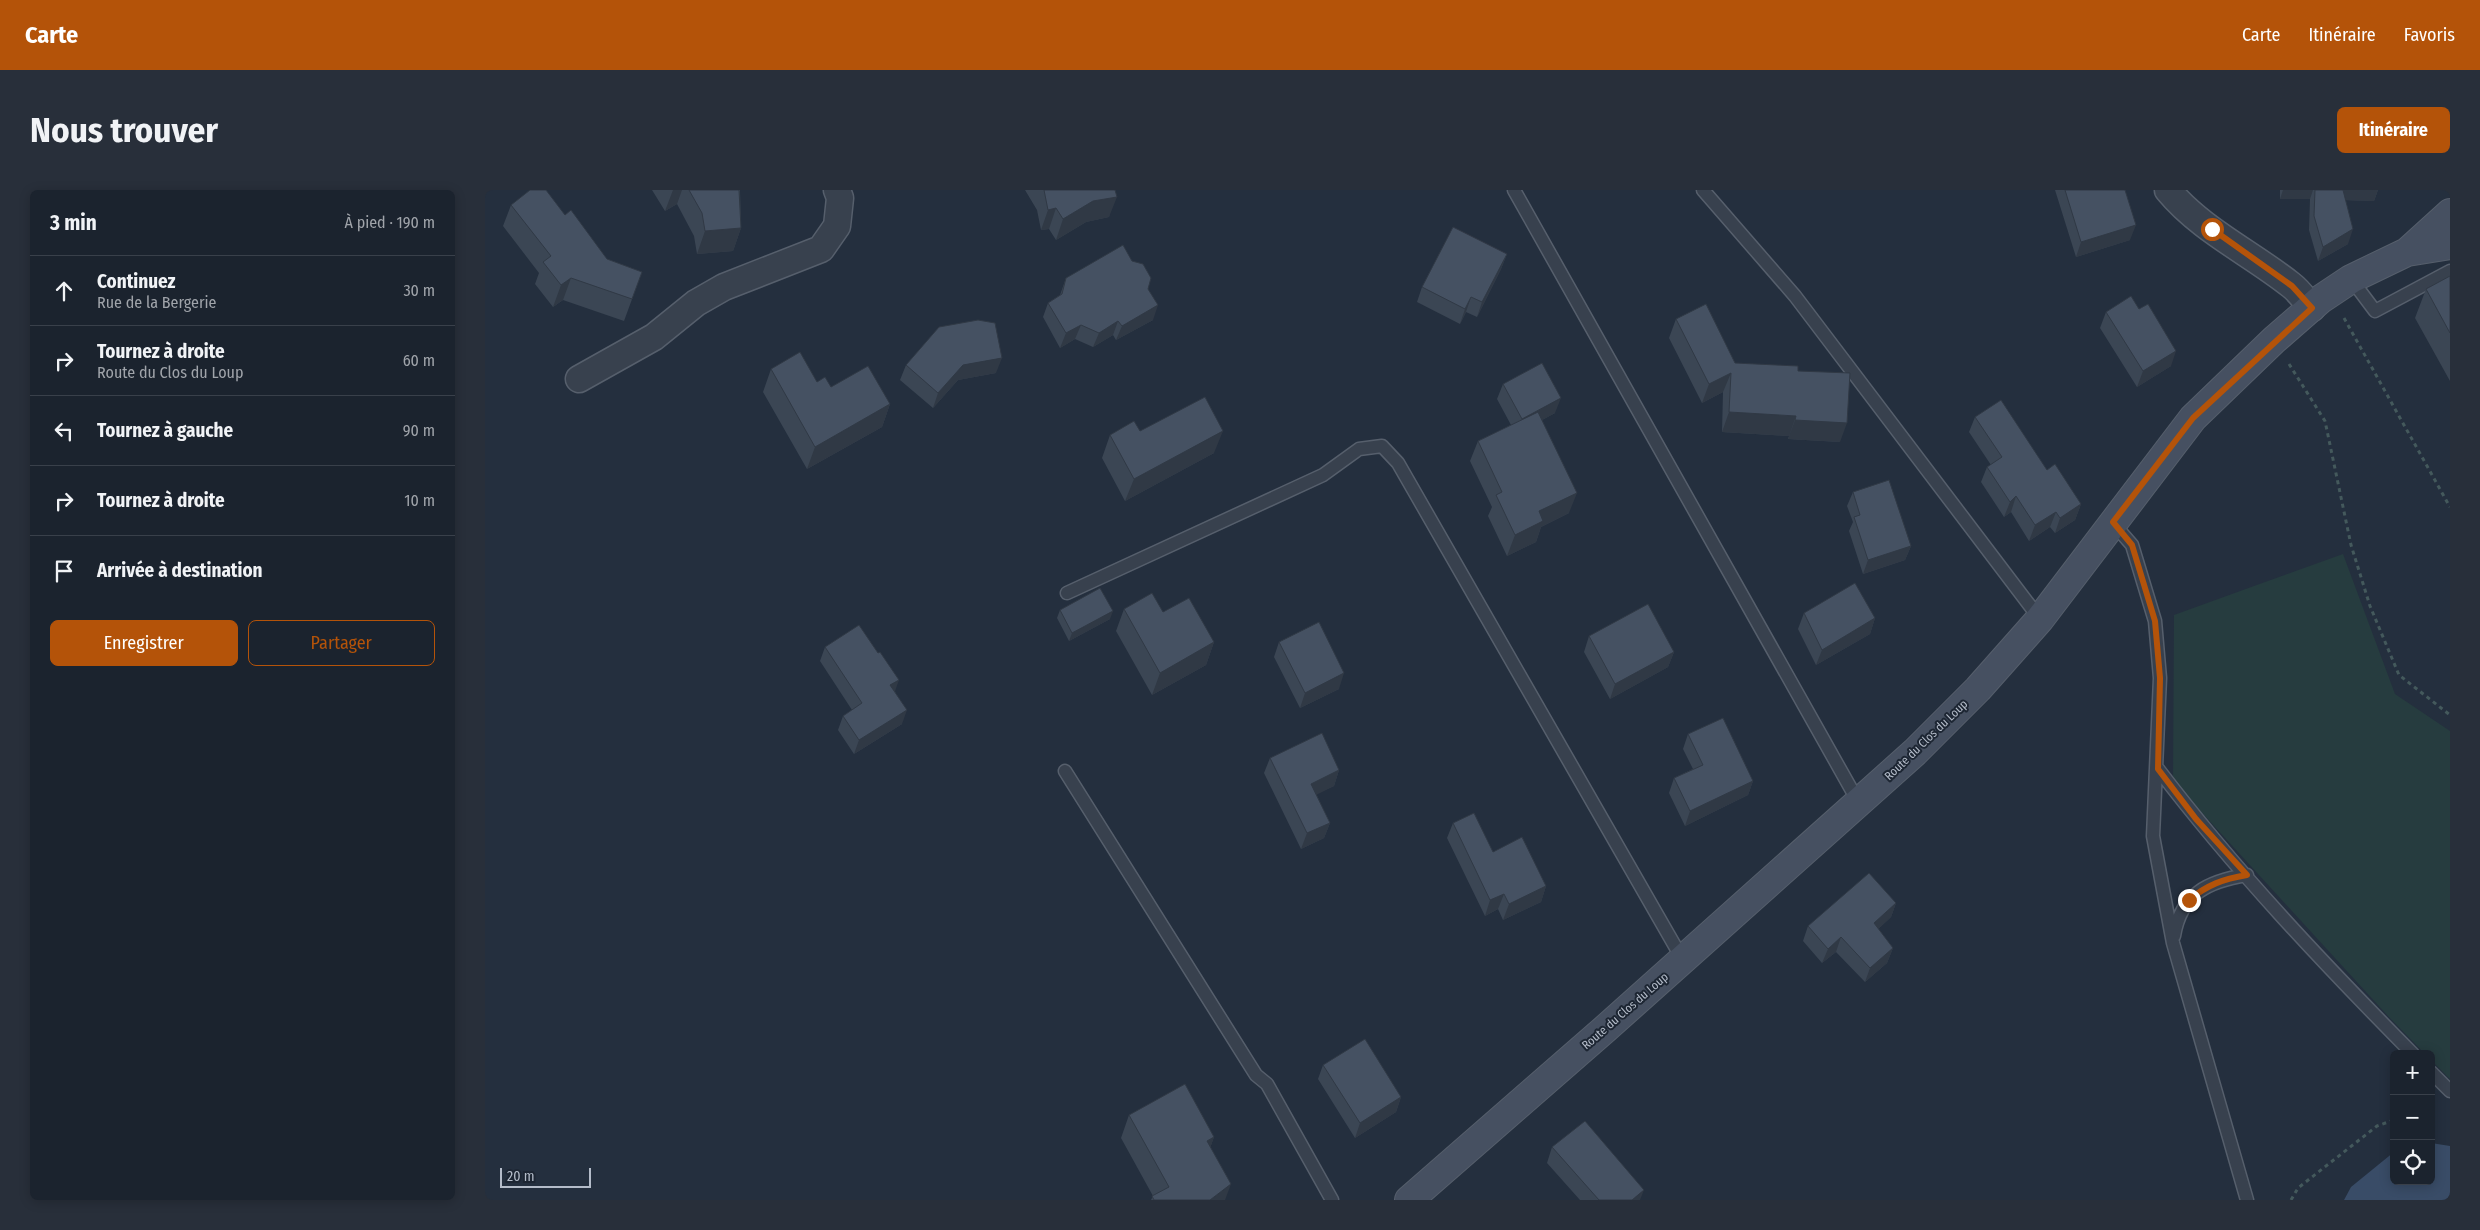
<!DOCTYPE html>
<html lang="fr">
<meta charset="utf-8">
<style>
:root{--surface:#1b232e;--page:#282f3a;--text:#f1f3f6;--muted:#a0a4aa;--line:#39404a;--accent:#b45309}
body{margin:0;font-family:"Fira Sans Condensed",sans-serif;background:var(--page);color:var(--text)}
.controls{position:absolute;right:15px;bottom:15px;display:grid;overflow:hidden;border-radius:8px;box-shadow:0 2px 12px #0003}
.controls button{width:45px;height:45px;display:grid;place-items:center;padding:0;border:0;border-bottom:1px solid var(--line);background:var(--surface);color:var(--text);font:25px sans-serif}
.scale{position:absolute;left:15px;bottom:12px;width:91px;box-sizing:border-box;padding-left:5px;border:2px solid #b4bcc9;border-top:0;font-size:14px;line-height:18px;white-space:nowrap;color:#b4bcc9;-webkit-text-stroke:4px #1d2633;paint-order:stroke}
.stop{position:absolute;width:15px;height:15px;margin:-11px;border:4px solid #b45309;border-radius:50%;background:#fff}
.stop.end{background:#b45309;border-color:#fff;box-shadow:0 1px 5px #0008}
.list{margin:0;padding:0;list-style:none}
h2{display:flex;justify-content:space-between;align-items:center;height:65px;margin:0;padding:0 20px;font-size:21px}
h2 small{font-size:16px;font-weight:400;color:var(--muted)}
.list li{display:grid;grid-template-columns:32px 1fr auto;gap:15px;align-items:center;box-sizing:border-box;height:70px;padding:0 20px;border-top:1px solid var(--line)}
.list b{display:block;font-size:19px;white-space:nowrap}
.list p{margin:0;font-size:16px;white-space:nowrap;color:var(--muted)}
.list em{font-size:16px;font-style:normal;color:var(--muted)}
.actions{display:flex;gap:10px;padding:15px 20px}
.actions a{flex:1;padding:11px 0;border:1px solid var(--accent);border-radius:8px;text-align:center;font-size:18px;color:var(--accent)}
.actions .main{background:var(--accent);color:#fff}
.icon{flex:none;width:28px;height:28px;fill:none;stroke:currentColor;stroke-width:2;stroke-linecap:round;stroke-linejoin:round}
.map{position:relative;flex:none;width:1965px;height:1010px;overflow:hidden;border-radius:8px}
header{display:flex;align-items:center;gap:30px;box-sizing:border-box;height:70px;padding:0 25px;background:var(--accent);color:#fff}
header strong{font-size:24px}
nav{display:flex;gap:28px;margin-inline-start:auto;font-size:18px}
.intro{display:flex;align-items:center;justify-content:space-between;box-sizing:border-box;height:120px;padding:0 30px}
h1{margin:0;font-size:35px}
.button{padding:12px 22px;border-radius:8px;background:var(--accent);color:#fff;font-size:18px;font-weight:700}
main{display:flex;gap:30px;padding:0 30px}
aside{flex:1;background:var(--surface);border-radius:8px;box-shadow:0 2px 12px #0003}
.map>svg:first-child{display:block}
</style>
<header>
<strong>Carte</strong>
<nav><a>Carte</a><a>Itinéraire</a><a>Favoris</a></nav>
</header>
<div class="intro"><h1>Nous trouver</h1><a class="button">Itinéraire</a></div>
<main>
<aside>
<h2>3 min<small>À pied · 190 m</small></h2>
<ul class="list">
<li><svg class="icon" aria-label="ahead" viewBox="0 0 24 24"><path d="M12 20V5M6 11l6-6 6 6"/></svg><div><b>Continuez</b><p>Rue de la Bergerie</p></div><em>30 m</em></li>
<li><svg class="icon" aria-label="right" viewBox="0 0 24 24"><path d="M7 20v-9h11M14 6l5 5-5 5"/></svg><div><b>Tournez à droite</b><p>Route du Clos du Loup</p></div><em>60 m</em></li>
<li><svg class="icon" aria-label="left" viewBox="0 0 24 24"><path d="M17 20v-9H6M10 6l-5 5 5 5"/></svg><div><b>Tournez à gauche</b></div><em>90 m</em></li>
<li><svg class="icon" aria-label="right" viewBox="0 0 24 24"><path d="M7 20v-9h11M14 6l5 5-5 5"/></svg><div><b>Tournez à droite</b></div><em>10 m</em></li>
<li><svg class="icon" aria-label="arrive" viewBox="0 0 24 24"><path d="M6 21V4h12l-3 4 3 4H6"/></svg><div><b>Arrivée à destination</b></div></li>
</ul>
<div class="actions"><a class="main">Enregistrer</a><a>Partager</a></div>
</aside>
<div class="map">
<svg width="1965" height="1010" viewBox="0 0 1965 1010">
<rect width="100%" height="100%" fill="#242f3e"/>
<!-- green -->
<path fill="#263c3f" d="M 1858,364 L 1910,504 L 1965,541 L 1965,889 L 1946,870 L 1946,864 L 1940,864 L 1903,826 L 1688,591 L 1689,425 Z"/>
<!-- water -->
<path fill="#394c67" d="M 1946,953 L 1965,956 L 1965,1010 L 1859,1010 L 1866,997 L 1909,962 L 1909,991 L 1946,991 Z"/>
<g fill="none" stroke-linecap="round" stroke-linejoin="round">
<defs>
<path id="lane" d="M 1029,0 L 1374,613
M 1218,0 L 1310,106 L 1555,429
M 1866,89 L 1890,121 L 1965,81
M 1627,332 L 1647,355 L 1670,431 L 1675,488 L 1668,646 L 1688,753 L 1762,1010
M 582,403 L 838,285 L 874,259 L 897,256 L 913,273 L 1198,770
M 1673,579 C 1750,680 1839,774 1928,864
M 580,581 L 771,885 L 782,894 L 847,1010
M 1689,746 C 1696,704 1723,691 1762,685
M 1946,882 L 1965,901"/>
<path id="street" d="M 1683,0 C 1716,40 1766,63 1806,95 C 1814,101 1820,110 1827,118
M 94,189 L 169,147 L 211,113 L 239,97 L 336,59 L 352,36 L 355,8 L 352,0"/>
<path id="secondary" d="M 1922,62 L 1965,23
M 924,1010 L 1120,839 L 1430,562 L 1493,499 L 1555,429 L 1708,228 L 1789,150 L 1836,109 L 1866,89 L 1922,62 L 1965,55"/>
</defs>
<!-- lane casing -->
<use href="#lane" stroke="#565f6c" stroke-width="15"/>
<!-- street casing -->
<use href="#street" stroke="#565f6c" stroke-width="29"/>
<!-- secondary casing -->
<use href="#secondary" stroke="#565f6c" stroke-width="30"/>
<!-- path -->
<path stroke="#44595c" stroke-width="3" stroke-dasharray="4 4" stroke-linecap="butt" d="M 1859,128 L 1965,317
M 1804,174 L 1840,231 L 1866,355 L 1885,416 L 1914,485 L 1965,525
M 1806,1010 L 1813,998 L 1892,936 L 1909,930"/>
<!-- lane -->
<use href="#lane" stroke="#38414e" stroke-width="12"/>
<!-- street -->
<use href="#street" stroke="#38414e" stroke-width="26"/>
<!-- secondary -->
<use href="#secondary" stroke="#465061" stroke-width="28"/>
</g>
<!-- wall -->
<path fill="#3b4654" d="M 167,0 L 255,0 L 256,38 L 248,61 L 212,64 L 209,46 L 192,14 L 180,21 Z
M 540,0 L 630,0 L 624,27 L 601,32 L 571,50 L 564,39 L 556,40 L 552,20 Z
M 1570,0 L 1640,0 L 1645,50 L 1591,67 Z
M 1795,0 L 1893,0 L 1889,11 L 1860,10 L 1863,54 L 1833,71 L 1824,40 L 1825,9 L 1795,9 Z
M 26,15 L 80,25 L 122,69 L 157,82 L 139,131 L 78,110 L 68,117 L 50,94 L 54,83 L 18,36 Z
M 1022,64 L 1016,79 L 992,127 L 981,122 L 975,134 L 932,112 L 937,97 Z
M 1965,86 L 1965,191 L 1930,128 L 1941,99 Z
M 581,88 L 663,99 L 668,130 L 631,150 L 628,145 L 608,157 L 590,149 L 575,158 L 558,127 L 563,113 L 575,105 Z
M 1621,122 L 1686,176 L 1652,197 L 1615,138 Z
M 1191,129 L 1250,173 L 1313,181 L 1355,252 L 1303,249 L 1304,246 L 1237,242 L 1238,202 L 1217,213 L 1184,148 Z
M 421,175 L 511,183 L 473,190 L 448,218 L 415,190 Z
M 286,179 L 332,192 L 346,197 L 405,214 L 397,237 L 322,279 L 278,202 Z
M 1018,194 L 1070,223 L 1057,230 L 1084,323 L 1056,337 L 1051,352 L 1022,366 L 1003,326 L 1007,317 L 985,271 L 993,251 L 1026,235 L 1012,209 Z
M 1490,227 L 1562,280 L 1596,314 L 1590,330 L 1570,343 L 1565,337 L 1544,351 L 1526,322 L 1519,327 L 1496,292 L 1502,277 L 1506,275 L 1484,242 Z
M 655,241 L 729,263 L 640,311 L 617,268 L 625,245 Z
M 1368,302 L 1426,356 L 1420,370 L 1378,384 L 1364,341 L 1368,332 L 1362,316 Z
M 639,419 L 678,422 L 729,452 L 721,475 L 667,505 L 631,441 Z
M 575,420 L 625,429 L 584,451 L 572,428 Z
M 1319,423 L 1390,428 L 1385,444 L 1331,475 L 1313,439 Z
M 1104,446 L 1189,462 L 1183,477 L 1125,509 L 1099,462 Z
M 794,452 L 854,499 L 815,518 L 789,467 Z
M 340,457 L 410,501 L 417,534 L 369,564 L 353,540 L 358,526 L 367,520 L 335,471 Z
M 1203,544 L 1268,591 L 1263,605 L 1200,636 L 1184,603 L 1189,588 L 1208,579 L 1198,559 Z
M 785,568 L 854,580 L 849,596 L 831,604 L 845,633 L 839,648 L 816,659 L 779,583 Z
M 968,633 L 1008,662 L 1061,696 L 1056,712 L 1018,730 L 1013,719 L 1000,726 L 962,648 Z
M 1411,713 L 1406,727 L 1393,739 L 1408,758 L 1402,773 L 1380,792 L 1351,762 L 1337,773 L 1318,751 L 1323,736 Z
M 838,875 L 916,907 L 911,922 L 870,948 L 833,889 Z
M 644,925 L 729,947 L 725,958 L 740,1010 L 666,1010 L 668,1006 L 636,948 Z
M 1067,957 L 1155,1010 L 1095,1010 L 1062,973 Z"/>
<!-- shaded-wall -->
<path fill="#303945" d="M 188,0 L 197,0 L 192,14 L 180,21 Z
M 1798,0 L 1828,0 L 1825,9 L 1795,9 Z
M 1855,0 L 1893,0 L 1889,11 L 1851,10 Z
M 632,7 L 624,27 L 601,32 L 571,50 L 578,29 L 608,11 Z
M 571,18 L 564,39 L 556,40 L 563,20 Z
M 1651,35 L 1645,50 L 1591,67 L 1596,52 Z
M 256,38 L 248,61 L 212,64 L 220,41 Z
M 1868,39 L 1863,54 L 1833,71 L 1838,57 Z
M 1022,64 L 1016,79 L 992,127 L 997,112 Z
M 86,88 L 78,110 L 68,117 L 76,95 Z
M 986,107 L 981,122 L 975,134 L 980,119 Z
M 673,115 L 668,130 L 631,150 L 637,136 Z
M 633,131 L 628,145 L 608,157 L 614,143 Z
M 596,135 L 590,149 L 575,158 L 581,143 Z
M 1691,161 L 1686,176 L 1652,197 L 1658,181 Z
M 517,168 L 511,183 L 473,190 L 448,218 L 453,203 L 478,175 Z
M 1246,183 L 1238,202 L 1217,213 L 1224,194 Z
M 1076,208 L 1070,223 L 1031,244 L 1037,229 Z
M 405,214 L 397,237 L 322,279 L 330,257 Z
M 1244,222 L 1311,226 L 1304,246 L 1237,242 Z
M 1310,230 L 1362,233 L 1355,252 L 1303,249 Z
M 738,241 L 729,263 L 640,311 L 649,289 Z
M 1092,303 L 1084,323 L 1056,337 L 1051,352 L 1022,366 L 1030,345 L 1054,321 Z
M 1531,306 L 1526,322 L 1519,327 L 1525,312 Z
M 1596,314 L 1590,330 L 1570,343 L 1575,328 Z
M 1571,322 L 1565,337 L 1544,351 L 1550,335 Z
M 1426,356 L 1420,370 L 1378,384 L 1383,370 Z
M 628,421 L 625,429 L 584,451 L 587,443 Z
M 1390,428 L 1385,444 L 1331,475 L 1337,460 Z
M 729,452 L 721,475 L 667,505 L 675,483 Z
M 1189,462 L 1183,477 L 1125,509 L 1130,494 Z
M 859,483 L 854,499 L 815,518 L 820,503 Z
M 414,490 L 409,504 L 405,495 Z
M 422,520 L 417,534 L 369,564 L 374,550 Z
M 854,580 L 849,596 L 821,610 L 826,594 Z
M 1268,591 L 1263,605 L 1200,636 L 1205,621 Z
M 845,633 L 839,648 L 816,659 L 822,643 Z
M 1061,696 L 1056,712 L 1018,730 L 1024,714 Z
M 1019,704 L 1013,719 L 1000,726 L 1005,710 Z
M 1411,713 L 1406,727 L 1384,748 L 1389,733 Z
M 1356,747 L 1351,762 L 1337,773 L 1343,759 Z
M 1408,758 L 1402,773 L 1380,792 L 1385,778 Z
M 916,907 L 911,922 L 870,948 L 875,933 Z
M 729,947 L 721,969 L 722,951 Z
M 746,994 L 740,1010 L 725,1010 Z
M 1159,1000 L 1155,1010 L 1147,1010 Z"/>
<!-- building -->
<path fill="#455162" stroke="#303945" d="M 45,0 L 61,0 L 80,25 L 86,20 L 122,69 L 157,82 L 147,109 L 86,88 L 76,95 L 58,72 L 66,66 L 26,15 Z
M 204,0 L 254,0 L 256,38 L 220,41 L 217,23 Z
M 559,0 L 630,0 L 632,7 L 608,11 L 578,29 L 571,18 L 563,20 Z
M 1580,0 L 1640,0 L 1651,35 L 1596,52 Z
M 1830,0 L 1858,0 L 1868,39 L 1838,57 L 1829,26 Z
M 968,37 L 1022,64 L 997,112 L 986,107 L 980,119 L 937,97 Z
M 638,55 L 647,71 L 658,74 L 666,88 L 663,99 L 673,115 L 637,136 L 633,131 L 614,143 L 596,135 L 581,143 L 563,113 L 577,104 L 581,88 Z
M 1965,86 L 1965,143 L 1941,99 Z
M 1646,106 L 1654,119 L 1663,114 L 1691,161 L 1658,181 L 1621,122 Z
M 1221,114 L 1250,173 L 1313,176 L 1313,181 L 1365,183 L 1362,233 L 1310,230 L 1311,226 L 1244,222 L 1246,183 L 1224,194 L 1191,129 Z
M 493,130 L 510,133 L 517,168 L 478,175 L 453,203 L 421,175 L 454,137 Z
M 315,162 L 332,192 L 340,187 L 346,197 L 383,176 L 405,214 L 330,257 L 286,179 Z
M 1057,173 L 1076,208 L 1037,229 L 1018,194 Z
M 720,207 L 738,241 L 649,289 L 625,245 L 649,231 L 655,241 Z
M 1516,210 L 1562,280 L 1570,274 L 1596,314 L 1575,328 L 1571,322 L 1550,335 L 1531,306 L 1525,312 L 1502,277 L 1517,267 L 1490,227 Z
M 1053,222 L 1092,303 L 1054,321 L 1058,331 L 1030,345 L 1011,305 L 1017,302 L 993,251 Z
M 1404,290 L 1426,356 L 1383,370 L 1369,327 L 1375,325 L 1368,302 Z
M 1370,393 L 1390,428 L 1337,460 L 1319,423 Z
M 615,398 L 628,421 L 587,443 L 575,420 Z
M 667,403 L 678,422 L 704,408 L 729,452 L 675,483 L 639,419 Z
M 1163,414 L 1189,462 L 1130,494 L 1104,446 Z
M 834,432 L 859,483 L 820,503 L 794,452 Z
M 374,435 L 393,463 L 395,462 L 414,490 L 405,495 L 422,520 L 374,550 L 358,526 L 377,513 L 340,457 Z
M 1238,528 L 1268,591 L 1205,621 L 1189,588 L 1218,575 L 1203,544 Z
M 837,543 L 854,580 L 826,594 L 845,633 L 822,643 L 785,568 Z
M 989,623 L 1008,662 L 1037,647 L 1061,696 L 1024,714 L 1019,704 L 1005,710 L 968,633 Z
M 1384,683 L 1411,713 L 1389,733 L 1408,758 L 1385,778 L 1356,747 L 1343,759 L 1323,736 Z
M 880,849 L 916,907 L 875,933 L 838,875 Z
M 700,894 L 729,947 L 722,951 L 746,994 L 725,1010 L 669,1010 L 667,1006 L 684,997 L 644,925 Z
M 1100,931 L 1159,1000 L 1147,1010 L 1114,1010 L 1067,957 Z"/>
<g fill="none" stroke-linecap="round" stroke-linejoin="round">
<!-- route -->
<path stroke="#b45309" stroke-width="6" d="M 1704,710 C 1722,695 1738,689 1762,685 L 1711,629 L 1673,579 L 1675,488 L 1670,431 L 1647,355 L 1628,332 L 1708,228 L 1827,118 L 1807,96 L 1727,39"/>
</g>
<g text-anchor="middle" stroke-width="4" stroke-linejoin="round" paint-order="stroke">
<!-- street labels -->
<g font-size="12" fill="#b4bcc9" stroke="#1d2633">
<text transform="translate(1441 550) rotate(-44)" y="4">Route du Clos du Loup</text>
<text transform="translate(1140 821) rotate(-41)" y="4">Route du Clos du Loup</text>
</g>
</g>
</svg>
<div class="controls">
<button>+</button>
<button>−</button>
<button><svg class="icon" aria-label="locate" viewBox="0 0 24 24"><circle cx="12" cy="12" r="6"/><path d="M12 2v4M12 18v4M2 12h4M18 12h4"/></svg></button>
</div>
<div class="scale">20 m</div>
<div class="stop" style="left:1727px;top:39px"></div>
<div class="stop end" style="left:1704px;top:710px"></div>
</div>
</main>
